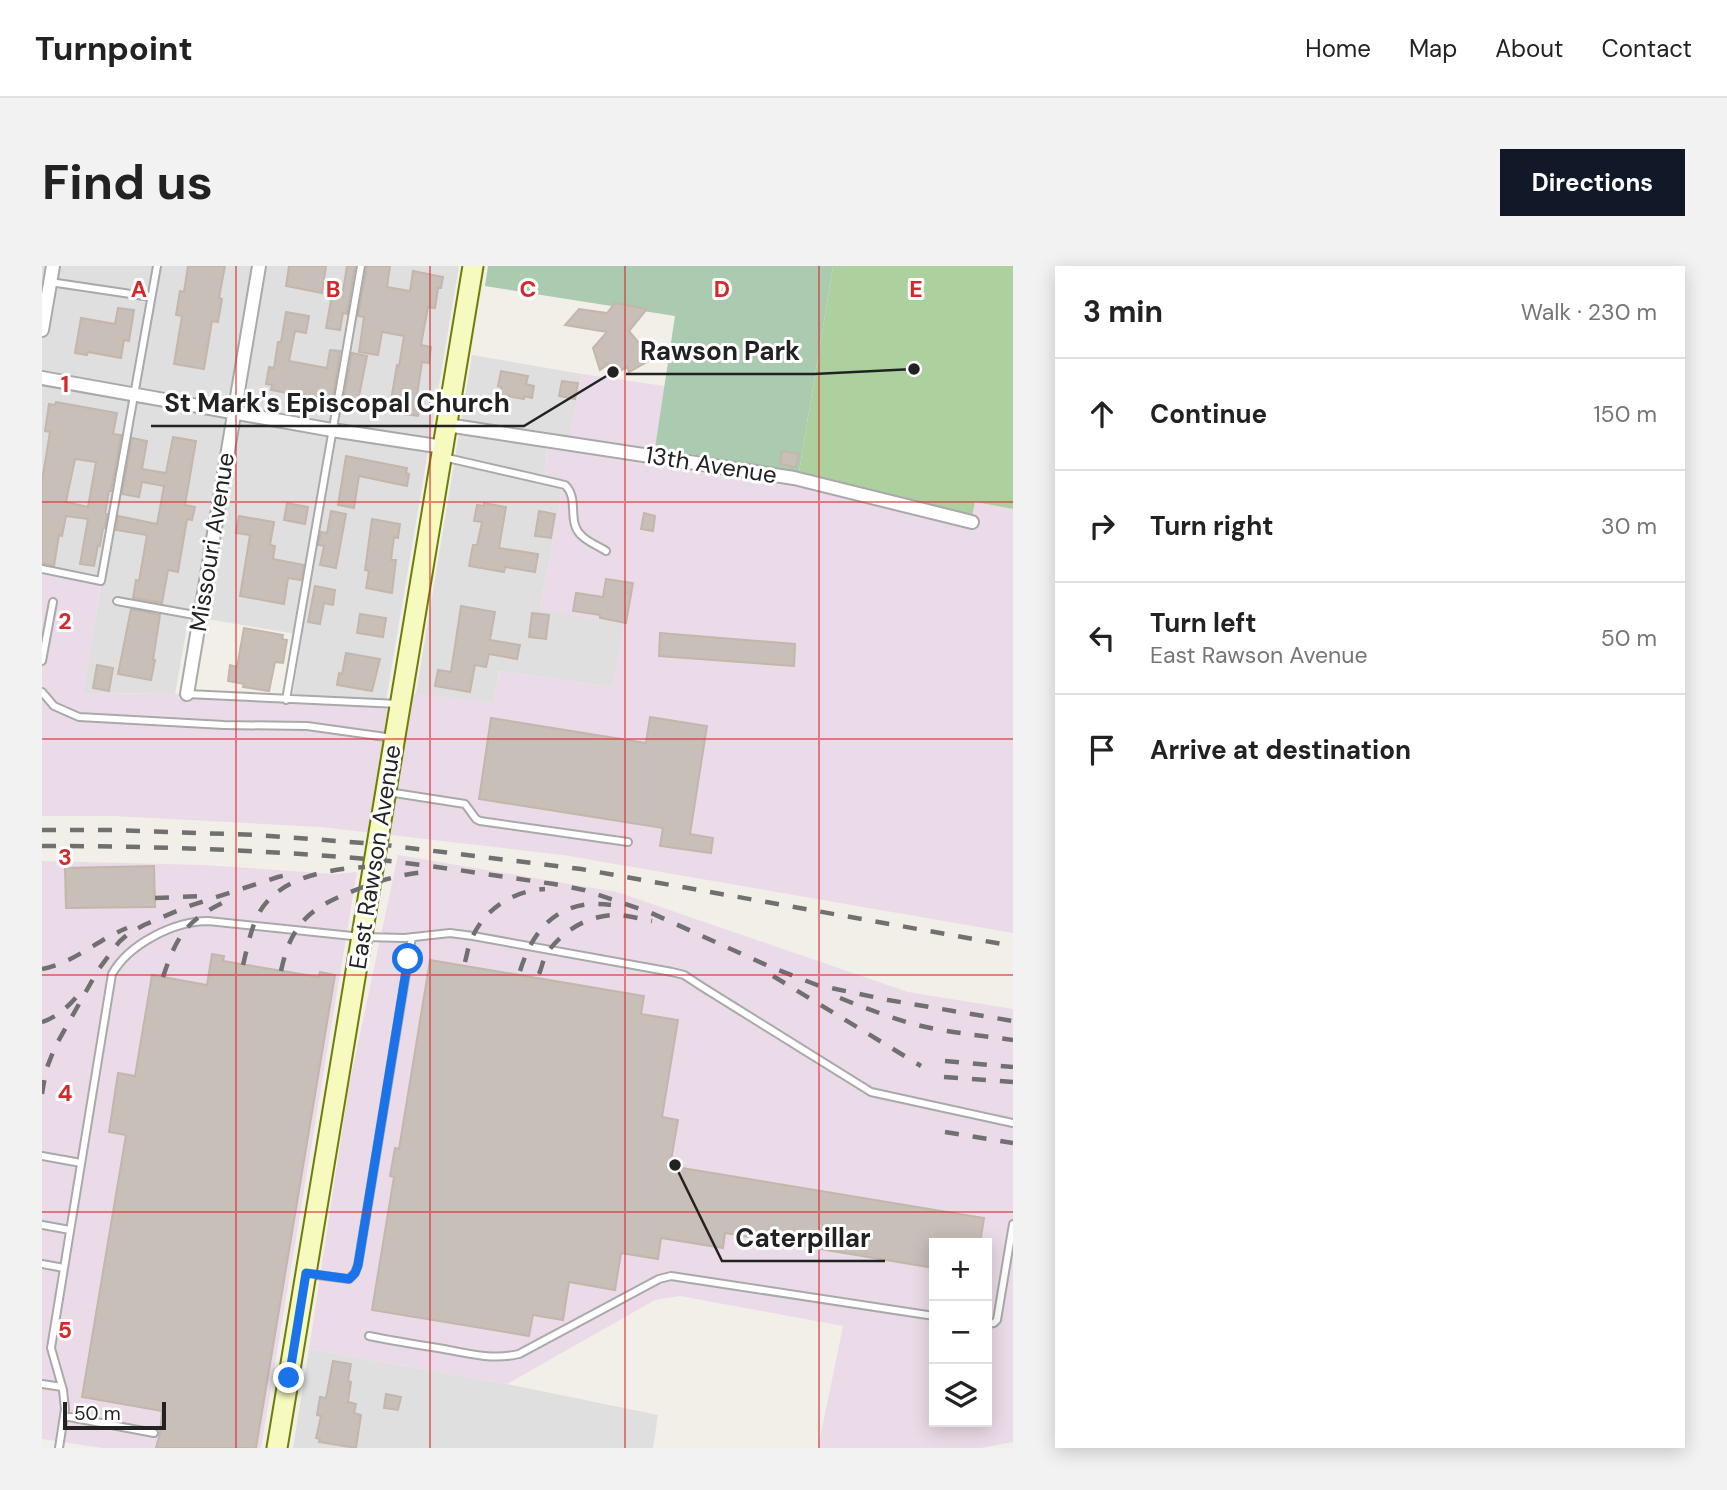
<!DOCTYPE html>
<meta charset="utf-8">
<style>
:root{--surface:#fff;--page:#f2f2f2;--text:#222;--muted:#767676;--line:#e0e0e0;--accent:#111827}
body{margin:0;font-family:"DM Sans",sans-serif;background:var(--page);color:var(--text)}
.controls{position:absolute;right:21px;bottom:21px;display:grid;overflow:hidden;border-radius:0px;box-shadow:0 4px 18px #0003}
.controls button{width:63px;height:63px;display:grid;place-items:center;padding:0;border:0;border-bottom:2px solid var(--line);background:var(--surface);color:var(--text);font:35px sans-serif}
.scale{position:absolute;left:21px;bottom:18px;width:103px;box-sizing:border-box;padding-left:7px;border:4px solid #222;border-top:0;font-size:19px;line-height:24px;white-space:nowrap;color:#222;-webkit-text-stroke:5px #fff;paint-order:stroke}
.stop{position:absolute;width:21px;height:21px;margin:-16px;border:5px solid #1a73e8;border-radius:50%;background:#fff}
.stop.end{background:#1a73e8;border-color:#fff;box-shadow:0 2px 7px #0008}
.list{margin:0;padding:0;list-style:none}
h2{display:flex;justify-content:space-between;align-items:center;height:91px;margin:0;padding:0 28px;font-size:30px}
h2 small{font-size:23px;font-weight:400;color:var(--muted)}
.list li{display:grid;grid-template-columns:46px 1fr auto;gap:21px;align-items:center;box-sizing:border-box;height:112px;padding:0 28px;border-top:2px solid var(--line)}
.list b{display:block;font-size:26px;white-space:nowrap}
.list p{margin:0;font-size:23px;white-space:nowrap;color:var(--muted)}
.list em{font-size:23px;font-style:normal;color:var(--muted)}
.icon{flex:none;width:38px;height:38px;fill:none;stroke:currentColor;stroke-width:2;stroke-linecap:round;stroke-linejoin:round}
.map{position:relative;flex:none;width:971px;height:1182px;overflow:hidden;border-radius:0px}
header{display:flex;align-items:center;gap:42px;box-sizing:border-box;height:98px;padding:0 35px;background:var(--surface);border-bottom:2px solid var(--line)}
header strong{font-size:33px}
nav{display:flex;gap:38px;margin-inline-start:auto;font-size:24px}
.intro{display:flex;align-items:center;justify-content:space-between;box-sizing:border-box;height:168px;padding:0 42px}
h1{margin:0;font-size:49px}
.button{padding:18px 32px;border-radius:0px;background:var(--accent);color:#fff;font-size:24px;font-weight:700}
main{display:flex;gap:42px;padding:0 42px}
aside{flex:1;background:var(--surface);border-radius:0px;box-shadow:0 4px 18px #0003}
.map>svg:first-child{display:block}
</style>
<header>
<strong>Turnpoint</strong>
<nav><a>Home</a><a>Map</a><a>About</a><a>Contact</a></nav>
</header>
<div class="intro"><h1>Find us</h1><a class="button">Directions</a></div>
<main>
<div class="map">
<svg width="971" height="1182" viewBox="0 0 971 1182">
<rect width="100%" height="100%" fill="#f2efe9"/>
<!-- residential -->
<path fill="#e0dfdf" d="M 0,0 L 417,0 L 344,435 L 251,428 L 260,369 L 147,350 L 133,428 L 41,427 L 59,318 L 64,318 L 65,310 L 0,299 Z
M 430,89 L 540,108 L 528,170 L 506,169 L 503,206 L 521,210 L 517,244 L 498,343 L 582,358 L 571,421 L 457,405 L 451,437 L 374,428 Z
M 267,1083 L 465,1118 L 616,1149 L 611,1182 L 251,1182 Z"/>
<!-- industrial -->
<path fill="#ebdbe8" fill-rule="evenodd" d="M 540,108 L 623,120 L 613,182 L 615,191 L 752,212 L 930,256 L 933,236 L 971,243 L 971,667 L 521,589 L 279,561 L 71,550 L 0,550 L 0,303 L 59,315 L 42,427 L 145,428 L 358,438 L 360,427 L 380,428 L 451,437 L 457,405 L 571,421 L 581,358 L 498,344 L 517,244 L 521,211 L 503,207 L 506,175 L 526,177 Z
M 356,589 L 575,626 L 866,726 L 971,743 L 971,1176 L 939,1182 L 776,1182 L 801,1060 L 638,1030 L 613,1034 L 465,1118 L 267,1083 L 307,820 ZM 892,977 L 945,977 L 945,1156 L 892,1156 Z
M 0,595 L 163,599 L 292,608 L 315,606 L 219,1182 L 60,1182 L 0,1173 Z"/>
<!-- forest -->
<path fill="#add19e" d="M 791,0 L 971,0 L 971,243 L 933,236 L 930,252 L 757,206 Z"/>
<!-- cemetery -->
<path fill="#aacbaf" d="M 446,0 L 791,0 L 757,206 L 613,182 L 633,50 L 443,20 Z"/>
<!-- building -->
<path fill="#c7bfb8" stroke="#c4b6ab" stroke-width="2" fill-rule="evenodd" d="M 146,0 L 183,0 L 177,32 L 180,33 L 176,56 L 170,55 L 162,103 L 132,98 L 140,50 L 134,49 L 138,25 L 142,26 Z
M 247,0 L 284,0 L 280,27 L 244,20 Z
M 305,0 L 313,0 L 305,48 L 301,47 L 298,64 L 284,62 L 290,29 L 300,31 Z
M 325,0 L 348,0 L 345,21 L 368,25 L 371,5 L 401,11 L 399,22 L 396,22 L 393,42 L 386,41 L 379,79 L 389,81 L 387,97 L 380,96 L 375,129 L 376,129 L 375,138 L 378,138 L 376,150 L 347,146 L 355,99 L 357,100 L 362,70 L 340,66 L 336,89 L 317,86 L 322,51 L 316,50 Z
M 573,37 L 605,43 L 587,65 L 610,93 L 587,106 L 585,101 L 570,110 L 566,98 L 558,104 L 551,82 L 565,66 L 523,59 L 537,43 L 565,47 Z
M 76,42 L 92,44 L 87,75 L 82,74 L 79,92 L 46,86 L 45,89 L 33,87 L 39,52 L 73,58 Z
M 244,46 L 267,50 L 264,67 L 253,65 L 247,95 L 285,102 L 288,84 L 298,85 L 290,137 L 272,134 L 273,132 L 229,124 L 230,119 L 224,118 L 227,101 L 232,102 L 236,76 L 239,76 Z
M 310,87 L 325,90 L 316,135 L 302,132 Z
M 459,105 L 486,110 L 484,118 L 492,120 L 490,132 L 482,130 L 482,133 L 458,129 L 459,121 L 456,120 Z
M 520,115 L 536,117 L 533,133 L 517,130 Z
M 14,136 L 75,147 L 71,168 L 79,169 L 69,225 L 67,225 L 63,247 L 65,248 L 63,262 L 61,262 L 58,280 L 56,279 L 52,300 L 38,298 L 46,253 L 24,250 L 20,270 L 17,269 L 12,300 L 0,297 L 0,215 L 8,166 L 3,165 L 7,138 L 13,139 ZM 33,193 L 54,196 L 46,241 L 24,236 Z
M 131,171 L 154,175 L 143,239 L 153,241 L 150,254 L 145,253 L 136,306 L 126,304 L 120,337 L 91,332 L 94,314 L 97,315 L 105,269 L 74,264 L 76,250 L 115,258 L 122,220 L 100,216 L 97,231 L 80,228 L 90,172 L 105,175 L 100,203 L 124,207 Z
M 740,185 L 757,188 L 754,201 L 738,198 Z
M 304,190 L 365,202 L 364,207 L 367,208 L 365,220 L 317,210 L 312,242 L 296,239 Z
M 245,237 L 266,241 L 263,258 L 242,254 Z
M 442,237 L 464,241 L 457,282 L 496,288 L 493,306 L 463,301 L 462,306 L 427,300 L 431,279 L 435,279 L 440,256 L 432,255 L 435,239 L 442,240 Z
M 289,245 L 304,248 L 294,302 L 278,299 L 282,280 L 276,279 L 279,266 L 285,267 Z
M 497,245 L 513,248 L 509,272 L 493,270 Z
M 602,247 L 613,250 L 611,265 L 599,263 Z
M 197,250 L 232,256 L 228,279 L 233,280 L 231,293 L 262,299 L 259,314 L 246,312 L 242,338 L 198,330 L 208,269 L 194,267 Z
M 330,253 L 358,258 L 356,272 L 352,271 L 349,294 L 354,294 L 350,327 L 324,322 L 327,305 L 323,304 Z
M 564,313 L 591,317 L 584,357 L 558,352 L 558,349 L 531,345 L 534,327 L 561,331 Z
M 273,320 L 293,324 L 291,339 L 282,337 L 278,358 L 266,356 Z
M 419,340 L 453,346 L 448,374 L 478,379 L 475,393 L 447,388 L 444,401 L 433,399 L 428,426 L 393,420 L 396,404 L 409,406 Z
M 89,343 L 118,349 L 111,394 L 113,394 L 109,414 L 76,408 Z
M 490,347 L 507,349 L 504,373 L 487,371 Z
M 318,348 L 344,352 L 341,371 L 315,367 Z
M 202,362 L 241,369 L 240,373 L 245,374 L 241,397 L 233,396 L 227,425 L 201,421 L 202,418 L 186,415 L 188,399 L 195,401 Z
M 618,367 L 753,378 L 752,400 L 617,390 Z
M 304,387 L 338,393 L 330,425 L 295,419 L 297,407 L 300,408 Z
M 55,399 L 71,402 L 67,425 L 51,422 Z
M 608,451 L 665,460 L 648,568 L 671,572 L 669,587 L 618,580 L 621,562 L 437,533 L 449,452 L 604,477 Z
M 112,600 L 113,641 L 24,642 L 23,602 Z
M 170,688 L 182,690 L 181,695 L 277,711 L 278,706 L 293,709 L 214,1182 L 114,1182 L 118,1167 L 120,1145 L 40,1131 L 84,869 L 67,866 L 76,807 L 93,810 L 110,709 L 165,719 Z
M 388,694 L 602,730 L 599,748 L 636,754 L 620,851 L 636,854 L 628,900 L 942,952 L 938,977 L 892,977 L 892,1002 L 683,967 L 681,982 L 619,972 L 616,993 L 579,987 L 573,1024 L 527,1016 L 521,1054 L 491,1049 L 487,1070 L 330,1044 L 352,911 L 348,910 L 353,882 L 357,883 Z
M 291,1095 L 309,1098 L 306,1115 L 309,1116 L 306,1136 L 314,1138 L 312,1147 L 319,1149 L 314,1182 L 277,1176 L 278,1173 L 274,1172 L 279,1150 L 275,1149 L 278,1131 L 284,1132 Z
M 344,1128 L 359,1131 L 356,1144 L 342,1142 Z"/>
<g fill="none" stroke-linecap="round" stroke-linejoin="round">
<defs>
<path id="lane" d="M 8,16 L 109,31
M 401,191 L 523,219 C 538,233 524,256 540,270 C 546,276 556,280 564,285
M 0,303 L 59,315 L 115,0
M 75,335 L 158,350
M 0,395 L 11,336
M 0,426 L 12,440 L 37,451 L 182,459 L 265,460 L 351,472
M 145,428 L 357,438
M 244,434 L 319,0
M 346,526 L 423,538 L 434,553 L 438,555 L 586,576
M 0,890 L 39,897
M 0,959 L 28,964
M 0,998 L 22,1002
M 267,1008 L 307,1013 L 313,1007 L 316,999 L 370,671
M 945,1058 L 952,1057 L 955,1054 L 971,958
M 327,1070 C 352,1075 377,1079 402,1083 C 427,1088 452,1094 477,1088 L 617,1013 L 629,1010 L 892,1050
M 0,1118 L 20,1121
M 22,1150 L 112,1167
M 17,1182 L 23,1143 L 21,1124 L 9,1082 L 70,708 C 87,678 132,655 166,655 L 320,671 L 363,672 L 408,667 L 431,670 L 630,706 L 642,709 L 662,722 L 829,826 L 971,857"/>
<path id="street" d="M 0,64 L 11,0
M 0,112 L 290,164 L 401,181
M 405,159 L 752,212 L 930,256
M 145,428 L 217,0"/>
<path id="secondary" d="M 235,1182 L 431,0"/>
</defs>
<!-- lane casing -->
<use href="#lane" stroke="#a9a9a9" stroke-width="10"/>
<!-- street casing -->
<use href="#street" stroke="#a9a9a9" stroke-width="16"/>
<!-- secondary casing -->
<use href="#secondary" stroke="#707d05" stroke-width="23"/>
<!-- lane -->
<use href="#lane" stroke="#fff" stroke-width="6"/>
<!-- street -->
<use href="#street" stroke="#fff" stroke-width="12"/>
<!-- secondary -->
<use href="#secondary" stroke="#f7fabf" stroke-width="19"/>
<!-- rail -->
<path stroke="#707070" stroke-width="4.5" stroke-dasharray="14 14" stroke-linecap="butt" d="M 0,564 L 70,564 L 215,569 L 335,578 L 539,603 L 971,680
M 0,580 C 112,580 225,584 337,594 C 396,600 454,610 512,618 L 542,624 L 607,646 L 731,702 L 775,719 L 846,734 L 971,755
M 113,632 L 161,630
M 423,696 C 425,689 426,681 429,674 C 442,643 470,625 503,623
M 201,699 C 205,683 208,666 215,651 C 233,612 285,603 323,601
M 0,703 C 32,697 55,674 85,662
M 239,705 C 250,654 270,641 316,623 C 339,614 360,608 384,606
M 478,705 C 492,660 519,632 569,639
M 497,708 C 500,701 501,693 505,687 C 521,664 548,648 577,649 C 588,650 599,653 610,655
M 731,710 L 879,800
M 121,711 C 134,672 143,655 182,636
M 798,732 C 820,741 842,749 864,756 C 899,766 935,769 971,774
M 0,756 C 14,752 27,740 36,729
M 903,795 L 971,801
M 902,811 L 971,816
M 0,828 L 4,804 L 13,781 L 56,704 L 77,676 L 87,667 L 102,659 L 144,641 L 236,611 L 253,607
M 903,866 L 971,877"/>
</g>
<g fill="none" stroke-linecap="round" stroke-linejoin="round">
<!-- route -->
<path stroke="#1a73e8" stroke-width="9" d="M 247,1112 L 264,1007 L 307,1013 L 313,1007 L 316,999 L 366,693"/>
</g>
<!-- grid -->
<path fill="none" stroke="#d62828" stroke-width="2" stroke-opacity="0.55" d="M 194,0 L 194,1182M 388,0 L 388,1182M 583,0 L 583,1182M 777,0 L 777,1182M 0,236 L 971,236M 0,473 L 971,473M 0,709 L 971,709M 0,946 L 971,946"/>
<g text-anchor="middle" stroke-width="6" stroke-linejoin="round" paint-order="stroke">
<!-- street labels -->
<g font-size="24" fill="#222" stroke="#fff">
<text transform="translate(669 199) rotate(9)" y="8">13th Avenue</text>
<text transform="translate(170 276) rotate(-81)" y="8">Missouri Avenue</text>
<text transform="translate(333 591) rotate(-81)" y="8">East Rawson Avenue</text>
</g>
</g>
<g font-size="23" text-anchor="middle" font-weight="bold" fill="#d62828" stroke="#fff" stroke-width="6" stroke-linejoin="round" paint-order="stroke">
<text x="97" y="31">A</text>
<text x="291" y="31">B</text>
<text x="486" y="31">C</text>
<text x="680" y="31">D</text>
<text x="874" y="31">E</text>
<text x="23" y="126">1</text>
<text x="23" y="363">2</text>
<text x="23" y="599">3</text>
<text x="23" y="835">4</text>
<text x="23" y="1072">5</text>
</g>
<!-- callouts -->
<path fill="none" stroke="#222" stroke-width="2.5" d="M872 103L772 108H584M571 106L482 160H109M633 899L680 995H843"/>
<g fill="#222" stroke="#fff" stroke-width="2.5">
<circle cx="872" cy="103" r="7"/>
<circle cx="571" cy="106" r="7"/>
<circle cx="633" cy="899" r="7"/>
</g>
<g font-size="26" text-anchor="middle" font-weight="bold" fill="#222" stroke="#fff" stroke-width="6" stroke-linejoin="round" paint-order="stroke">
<text x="678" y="94">Rawson Park</text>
<text x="295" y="146">St Mark's Episcopal Church</text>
<text x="761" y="981">Caterpillar</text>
</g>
</svg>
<div class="controls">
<button>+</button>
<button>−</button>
<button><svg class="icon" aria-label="layers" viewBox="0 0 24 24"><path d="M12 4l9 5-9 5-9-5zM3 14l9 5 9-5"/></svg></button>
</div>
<div class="scale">50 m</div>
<div class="stop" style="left:366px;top:693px"></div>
<div class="stop end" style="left:247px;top:1112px"></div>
</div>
<aside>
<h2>3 min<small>Walk · 230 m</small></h2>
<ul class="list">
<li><svg class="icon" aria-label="ahead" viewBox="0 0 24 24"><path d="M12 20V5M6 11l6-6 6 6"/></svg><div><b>Continue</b></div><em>150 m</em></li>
<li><svg class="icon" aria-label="right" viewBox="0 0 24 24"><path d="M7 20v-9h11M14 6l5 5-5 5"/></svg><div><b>Turn right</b></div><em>30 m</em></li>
<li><svg class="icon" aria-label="left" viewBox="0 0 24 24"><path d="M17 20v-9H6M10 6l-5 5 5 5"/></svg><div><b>Turn left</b><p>East Rawson Avenue</p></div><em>50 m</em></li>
<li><svg class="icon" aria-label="arrive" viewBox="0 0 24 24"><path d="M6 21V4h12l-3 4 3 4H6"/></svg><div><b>Arrive at destination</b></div></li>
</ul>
</aside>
</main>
